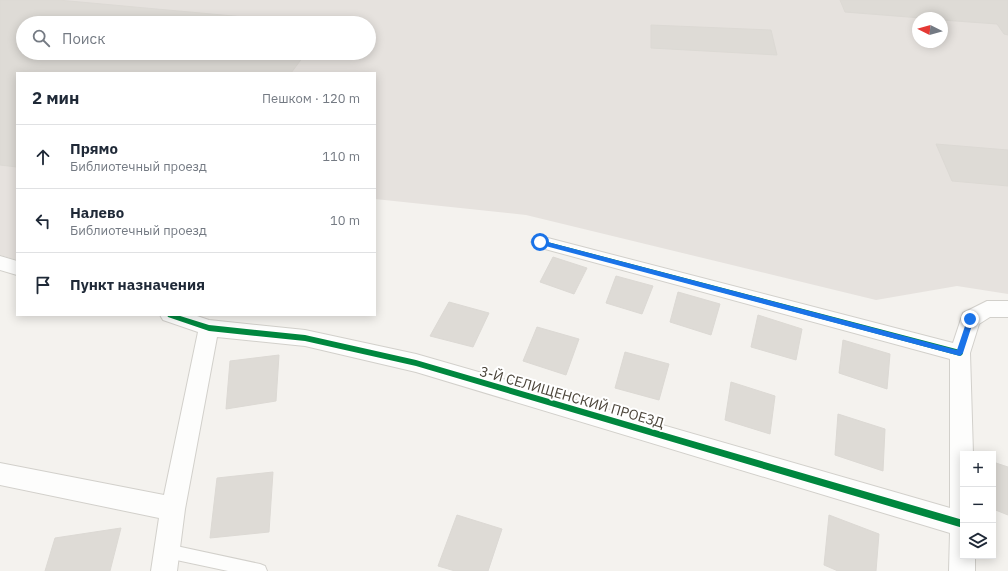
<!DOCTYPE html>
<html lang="ru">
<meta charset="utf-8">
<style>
:root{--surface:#fff;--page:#f6f6f7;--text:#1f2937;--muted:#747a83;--line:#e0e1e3}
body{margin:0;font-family:"IBM Plex Sans",sans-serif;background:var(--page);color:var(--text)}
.controls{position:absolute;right:12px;bottom:12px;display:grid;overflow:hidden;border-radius:0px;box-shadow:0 2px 10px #0003}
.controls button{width:36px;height:36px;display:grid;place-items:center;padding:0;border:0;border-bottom:1px solid var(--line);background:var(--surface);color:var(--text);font:20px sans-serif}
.compass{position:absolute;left:912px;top:12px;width:36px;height:36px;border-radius:50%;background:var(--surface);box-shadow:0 2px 10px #0003;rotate:275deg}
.stop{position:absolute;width:12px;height:12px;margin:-9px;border:3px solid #1a73e8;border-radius:50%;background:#fff}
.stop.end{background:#1a73e8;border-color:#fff;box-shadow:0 1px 4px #0008}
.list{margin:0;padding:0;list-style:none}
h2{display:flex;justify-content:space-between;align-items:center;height:52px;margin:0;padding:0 16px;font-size:17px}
h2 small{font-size:13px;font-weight:400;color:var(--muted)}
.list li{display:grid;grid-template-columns:26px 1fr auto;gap:12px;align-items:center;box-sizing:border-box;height:64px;padding:0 16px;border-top:1px solid var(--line)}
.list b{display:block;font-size:15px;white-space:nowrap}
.list p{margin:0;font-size:13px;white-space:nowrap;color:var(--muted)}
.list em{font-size:13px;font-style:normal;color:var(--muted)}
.icon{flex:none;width:22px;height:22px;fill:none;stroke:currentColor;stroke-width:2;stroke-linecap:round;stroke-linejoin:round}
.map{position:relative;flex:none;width:1008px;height:571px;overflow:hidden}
.search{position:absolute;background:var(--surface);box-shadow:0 2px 10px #0003;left:16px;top:16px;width:360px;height:44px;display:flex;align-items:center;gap:10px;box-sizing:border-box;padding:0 14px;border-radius:22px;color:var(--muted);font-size:15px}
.panel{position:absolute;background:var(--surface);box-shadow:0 2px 10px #0003;left:16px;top:72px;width:360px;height:244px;border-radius:0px}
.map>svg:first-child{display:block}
</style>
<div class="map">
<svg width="1008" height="571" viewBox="0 0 1008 571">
<rect width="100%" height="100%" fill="#f4f2ee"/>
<!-- industrial -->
<path fill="#e6e2de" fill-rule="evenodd" d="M 0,0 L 1008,0 L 1008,294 L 957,286 L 876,300 L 526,215 L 375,199 L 375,73 L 17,73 L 17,260 L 0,255 ZM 918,18 L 942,18 L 942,42 L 918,42 ZM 23,23 L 369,23 L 369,53 L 23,53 Z"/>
<!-- building -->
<path fill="#dedbd6" stroke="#dcd9d4" d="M 0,0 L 58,0 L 299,22 L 23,23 L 23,53 L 306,53 L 291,73 L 17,73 L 17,167 L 0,165 Z
M 840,0 L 1008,0 L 1008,35 L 1004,34 L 997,24 L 942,20 L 942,18 L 921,18 L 845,12 Z
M 651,25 L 771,30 L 777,55 L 651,48 Z
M 936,144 L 1008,150 L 1008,186 L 952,181 Z
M 553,257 L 587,268 L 574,294 L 540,282 Z
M 616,276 L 653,286 L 642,314 L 606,303 Z
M 678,292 L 720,304 L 711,335 L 670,322 Z
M 449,302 L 489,313 L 473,347 L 430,336 Z
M 758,315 L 802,329 L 796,360 L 751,347 Z
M 537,327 L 579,339 L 566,375 L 523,361 Z
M 843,340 L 890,354 L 887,389 L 839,373 Z
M 625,352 L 669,364 L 659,400 L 615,388 Z
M 279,355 L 276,401 L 226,409 L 230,361 Z
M 731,382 L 775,396 L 770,434 L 725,420 Z
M 838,414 L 885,429 L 883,471 L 835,455 Z
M 993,462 L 1008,467 L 1008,515 L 993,509 Z
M 273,472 L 269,532 L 210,538 L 217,478 Z
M 457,515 L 502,529 L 488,571 L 455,571 L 438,566 Z
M 829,515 L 879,534 L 876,571 L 838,571 L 824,565 Z
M 121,528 L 110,571 L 45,571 L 55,538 Z"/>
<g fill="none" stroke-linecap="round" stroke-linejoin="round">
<defs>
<path id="lane" d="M 167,544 L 260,564 L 265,566 L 267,571 L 228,571 L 167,558 L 162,556 L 160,551 L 162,546 Z"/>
<path id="street" d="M 540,236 L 953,343 L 963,313 L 987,301 L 1008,301 L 1008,317 L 990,317 L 979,324 L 970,353 L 973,454 L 963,454 L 963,556 L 975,556 L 975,571 L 949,571 L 950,533 L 416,372 L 305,346 L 217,337 L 185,509 L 177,571 L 151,571 L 159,518 L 0,485 L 0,463 L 164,495 L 198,332 L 163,320 L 160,315 L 194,315 L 209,320 L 305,330 L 416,354 L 950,508 L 950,359 L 534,246 L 531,242 L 534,238 Z
M 0,256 L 17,261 L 17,275 L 0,270 Z"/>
</defs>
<!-- lane casing -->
<use href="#lane" stroke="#d2d0cb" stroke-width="2"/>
<!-- street casing -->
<use href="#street" stroke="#d2d0cb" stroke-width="2"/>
<!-- lane -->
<use href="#lane" fill="#fdfdfc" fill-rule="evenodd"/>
<!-- street -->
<use href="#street" fill="#fdfdfc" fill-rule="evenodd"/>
<defs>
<path id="cycleway" d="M 540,240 L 960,350 L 962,351 L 963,353 L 962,355 L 960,356 L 538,243 L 537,242 L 538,241 Z
M 167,315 L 177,315 L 209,325 L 305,335 L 416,360 L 963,520 L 963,528 L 416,366 L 305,341 L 209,331 L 168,317 Z"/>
</defs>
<!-- cycleway casing -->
<use href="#cycleway" stroke="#fff" stroke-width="2"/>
<!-- cycleway -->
<use href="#cycleway" fill="#00873e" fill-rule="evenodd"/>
</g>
<!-- route -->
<path fill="#1a73e8" d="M 540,240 L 957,350 L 968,317 L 973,317 L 974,319 L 963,353 L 960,356 L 538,244 L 538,241 Z"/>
<g text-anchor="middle" stroke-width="4" stroke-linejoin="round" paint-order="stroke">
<!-- street labels -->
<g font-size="14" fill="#4b4439" stroke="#fff">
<text transform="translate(572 397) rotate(16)" y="5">3-Й СЕЛИЩЕНСКИЙ ПРОЕЗД</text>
</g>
</g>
</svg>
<div class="controls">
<button>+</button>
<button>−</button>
<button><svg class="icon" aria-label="layers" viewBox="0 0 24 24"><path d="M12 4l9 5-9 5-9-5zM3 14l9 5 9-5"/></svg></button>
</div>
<svg class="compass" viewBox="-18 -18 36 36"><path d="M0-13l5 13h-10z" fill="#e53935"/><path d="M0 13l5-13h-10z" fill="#747a83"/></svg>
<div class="stop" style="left:540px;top:242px"></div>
<div class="stop end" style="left:970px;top:319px"></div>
<div class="search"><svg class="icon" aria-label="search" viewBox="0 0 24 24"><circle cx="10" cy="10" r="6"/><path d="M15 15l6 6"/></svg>Поиск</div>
<section class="panel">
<h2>2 мин<small>Пешком · 120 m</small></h2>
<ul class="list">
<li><svg class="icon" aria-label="ahead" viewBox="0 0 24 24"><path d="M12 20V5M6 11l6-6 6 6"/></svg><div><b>Прямо</b><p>Библиотечный проезд</p></div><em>110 m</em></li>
<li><svg class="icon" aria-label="left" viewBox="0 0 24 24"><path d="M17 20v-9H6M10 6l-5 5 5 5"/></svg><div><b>Налево</b><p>Библиотечный проезд</p></div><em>10 m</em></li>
<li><svg class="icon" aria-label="arrive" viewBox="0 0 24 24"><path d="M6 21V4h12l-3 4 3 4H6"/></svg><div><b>Пункт назначения</b></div></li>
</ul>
</section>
</div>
